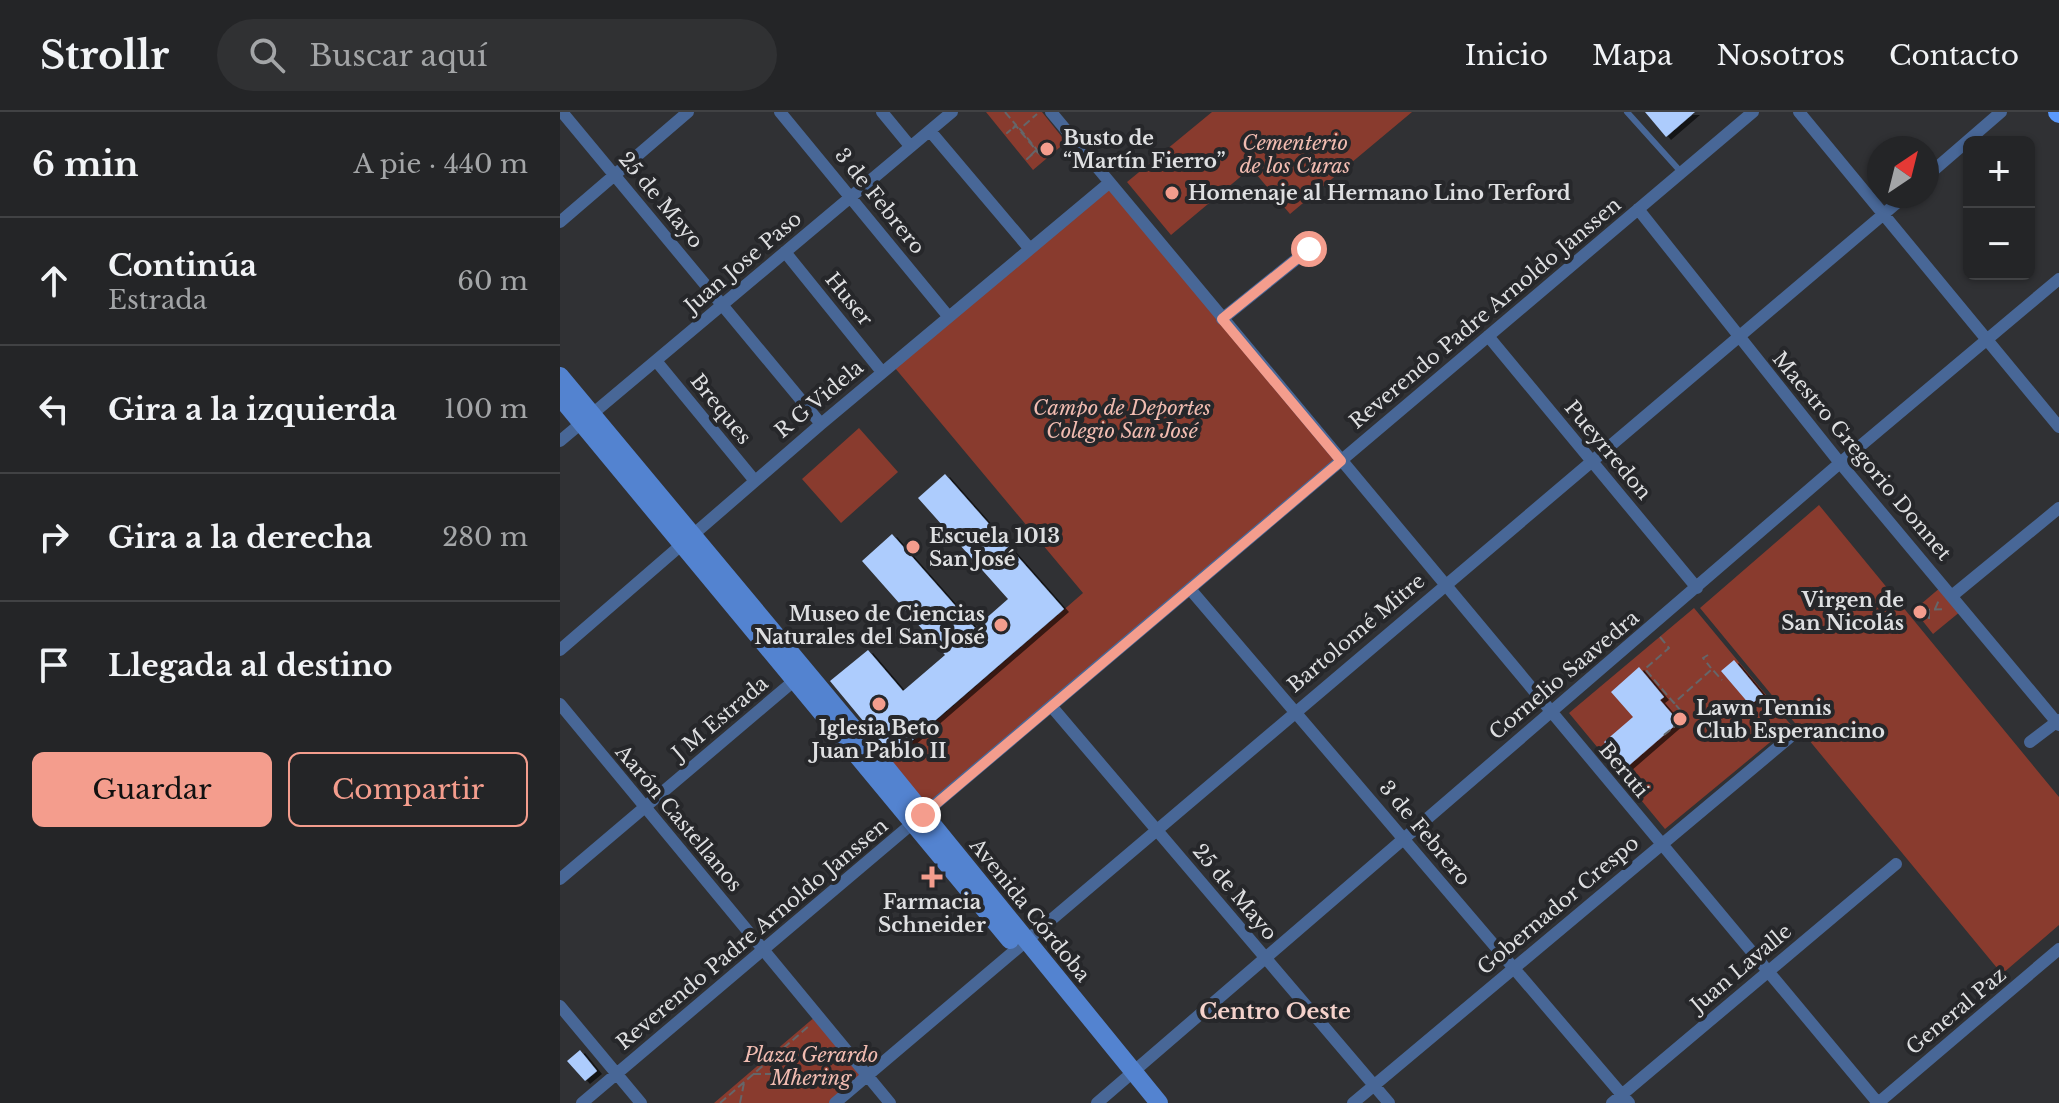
<!DOCTYPE html>
<html lang="es">
<meta charset="utf-8">
<style>
:root{--surface:#242527;--page:#303133;--text:#f1f3f6;--muted:#a3a5a7;--line:#414244;--accent:#f49d8d}
body{margin:0;font-family:"Libre Baskerville",serif;background:var(--page);color:var(--text)}
.controls{position:absolute;right:24px;top:24px;display:grid;overflow:hidden;border-radius:12px;box-shadow:0 2px 6px #0004}
.controls button{width:72px;height:72px;display:grid;place-items:center;padding:0;border:0;border-bottom:2px solid var(--line);background:var(--surface);color:var(--text);font:40px sans-serif}
.compass{position:absolute;left:1307px;top:24px;width:72px;height:72px;border-radius:50%;background:var(--surface);box-shadow:0 2px 6px #0004;rotate:35deg}
.stop{position:absolute;width:24px;height:24px;margin:-18px;border:6px solid #f49d8d;border-radius:50%;background:#fff}
.stop.end{background:#f49d8d;border-color:#fff;box-shadow:0 2px 8px #0008}
.list{margin:0;padding:0;list-style:none}
h2{display:flex;justify-content:space-between;align-items:center;height:104px;margin:0;padding:0 32px;font-size:34px}
h2 small{font-size:26px;font-weight:400;color:var(--muted)}
.list li{display:grid;grid-template-columns:52px 1fr auto;gap:24px;align-items:center;box-sizing:border-box;height:128px;padding:0 32px;border-top:2px solid var(--line)}
.list b{display:block;font-size:30px;white-space:nowrap}
.list p{margin:0;font-size:26px;white-space:nowrap;color:var(--muted)}
.list em{font-size:26px;font-style:normal;color:var(--muted)}
.actions{display:flex;gap:16px;padding:24px 32px}
.actions a{flex:1;padding:18px 0;border:2px solid var(--accent);border-radius:12px;text-align:center;font-size:28px;color:var(--accent)}
.actions .main{background:var(--accent);color:#111}
.icon{flex:none;width:44px;height:44px;fill:none;stroke:currentColor;stroke-width:2;stroke-linecap:round;stroke-linejoin:round}
.map{position:relative;flex:none;width:1499px;height:991px;overflow:hidden}
header{display:flex;align-items:center;gap:48px;box-sizing:border-box;height:112px;padding:0 40px;background:var(--surface);border-bottom:2px solid var(--line)}
header strong{font-size:38px}
nav{display:flex;gap:44px;margin-inline-start:auto;font-size:28px}
.search{width:560px;height:72px;background:var(--page);display:flex;align-items:center;gap:20px;box-sizing:border-box;padding:0 28px;border-radius:44px;color:var(--muted);font-size:30px}
main{display:flex}
aside{flex:1;background:var(--surface)}
.map>svg:first-child{display:block}
</style>
<header>
<strong>Strollr</strong>
<div class="search"><svg class="icon" aria-label="search" viewBox="0 0 24 24"><circle cx="10" cy="10" r="6"/><path d="M15 15l6 6"/></svg>Buscar aquí</div>
<nav><a>Inicio</a><a>Mapa</a><a>Nosotros</a><a>Contacto</a></nav>
</header>
<main>
<aside>
<h2>6 min<small>A pie · 440 m</small></h2>
<ul class="list">
<li><svg class="icon" aria-label="ahead" viewBox="0 0 24 24"><path d="M12 20V5M6 11l6-6 6 6"/></svg><div><b>Continúa</b><p>Estrada</p></div><em>60 m</em></li>
<li><svg class="icon" aria-label="left" viewBox="0 0 24 24"><path d="M17 20v-9H6M10 6l-5 5 5 5"/></svg><div><b>Gira a la izquierda</b></div><em>100 m</em></li>
<li><svg class="icon" aria-label="right" viewBox="0 0 24 24"><path d="M7 20v-9h11M14 6l5 5-5 5"/></svg><div><b>Gira a la derecha</b></div><em>280 m</em></li>
<li><svg class="icon" aria-label="arrive" viewBox="0 0 24 24"><path d="M6 21V4h12l-3 4 3 4H6"/></svg><div><b>Llegada al destino</b></div></li>
</ul>
<div class="actions"><a class="main">Guardar</a><a>Compartir</a></div>
</aside>
<div class="map">
<svg width="1499" height="991" viewBox="0 0 1499 991">
<defs>
<filter id="shadow"><feDropShadow dx="5" dy="3" stdDeviation="0" flood-color="#0009"/></filter>
</defs>
<rect width="100%" height="100%" fill="#303134"/>
<!-- green -->
<path fill="#893b2e" d="M 426,0 L 482,0 L 506,30 L 473,58 Z
M 652,0 L 852,0 L 730,102 L 691,56 L 611,123 L 567,70 Z
M 549,71 L 781,349 L 370,697 L 330,649 L 523,481 L 335,256 Z
M 299,316 L 338,360 L 281,411 L 242,367 Z
M 1259,393 L 1499,685 L 1499,813 L 1442,862 L 1140,496 Z
M 1381,475 L 1401,499 L 1373,522 L 1354,498 Z
M 1134,496 L 1231,613 L 1105,717 L 1009,601 Z
M 256,904 L 305,963 L 273,991 L 154,991 Z"/>
<!-- building -->
<path fill="#adccfd" filter="url(#shadow)" d="M 1085,0 L 1135,0 L 1106,25 Z
M 385,362 L 504,497 L 333,645 L 270,569 L 308,538 L 343,579 L 385,543 L 302,449 L 332,422 L 415,516 L 448,487 L 358,386 Z
M 1174,548 L 1203,583 L 1190,593 L 1161,559 Z
M 1079,555 L 1104,585 L 1100,588 L 1119,610 L 1066,656 L 1044,630 L 1073,605 L 1051,580 Z
M 20,938 L 37,959 L 25,969 L 7,949 Z"/>
<g fill="none" stroke-linecap="round" stroke-linejoin="round">
<!-- path -->
<path stroke="#656669" stroke-width="2" stroke-dasharray="8 4" stroke-linecap="butt" d="M 445,0 L 456,13 L 447,21 L 456,14 L 476,38 L 467,47 L 476,39 L 482,44 L 460,17 L 477,2
M 1375,497 L 1379,488
M 1362,498 L 1385,497
M 1369,499 L 1369,507
M 1100,525 L 1109,536 L 1085,557 L 1114,591 L 1152,557 L 1162,568
M 1148,543 L 1143,546 L 1151,556
M 1104,623 L 1126,605 L 1115,592
M 193,962 L 290,962
M 160,991 L 249,914
M 180,991 L 184,971"/>
<!-- lane -->
<path stroke="#486797" stroke-width="6" d="M 1067,0 L 1121,60"/>
<!-- street -->
<path stroke="#486797" stroke-width="12" d="M 2,0 L 261,312
M 220,0 L 388,204
M 322,0 L 350,34
M 491,0 L 1318,991 L 1499,837
M 1239,0 L 1499,315
M 370,19 L 469,136
M 1367,64 L 1441,0
M 1078,97 L 1280,351 L 1499,613
M 0,110 L 128,0
M 225,140 L 322,260
M 662,207 L 749,137
M 928,224 L 1137,476
M 97,250 L 195,369
M 0,329 L 392,0
M 630,477 L 1069,991
M 1393,483 L 1499,396
M 0,538 L 261,312 L 549,71
M 0,592 L 330,991
M 492,595 L 829,991
M 1470,630 L 1499,608
M 0,767 L 235,568
M 0,894 L 81,991
M 22,991 L 1193,0
M 275,991 L 1345,84
M 537,991 L 1280,351 L 1499,167
M 793,991 L 1229,626
M 1052,991 L 1336,752"/>
<!-- secondary -->
<path stroke="#5383d0" stroke-width="18" d="M 0,264 L 324,653 L 599,991
M 0,285 L 450,828"/>
<!-- primary -->
<path stroke="#5a99fc" stroke-width="20" d="M 1498,0 L 1499,1"/>
</g>
<g fill="none" stroke-linecap="round" stroke-linejoin="round">
<!-- route -->
<path stroke="#f49d8d" stroke-width="10" d="M 363,703 L 781,349 L 662,207 L 749,137"/>
</g>
<!-- markers -->
<g fill="#f49d8d" stroke="#26272a" stroke-width="3">
<circle cx="487" cy="37" r="8"/>
<circle cx="612" cy="81" r="8"/>
<circle cx="353" cy="435" r="8"/>
<circle cx="1360" cy="500" r="8"/>
<circle cx="441" cy="513" r="8"/>
<circle cx="319" cy="592" r="8"/>
<circle cx="1120" cy="607" r="8"/>
<path d="M368 753h8v8h8v8h-8v8h-8v-8h-8v-8h8z"/>
</g>
<g text-anchor="middle" stroke-width="8" stroke-linejoin="round" paint-order="stroke">
<!-- poi labels -->
<g font-size="20" font-weight="bold" fill="#dedfe1" stroke="#26272a" text-anchor="start">
<text x="503" y="33">Busto de<tspan x="503" dy="23">“Martín Fierro”</tspan></text>
<text x="628" y="88">Homenaje al Hermano Lino Terford</text>
<text x="369" y="431">Escuela 1013<tspan x="369" dy="23">San José</tspan></text>
<text x="1344" y="495" text-anchor="end">Virgen de<tspan x="1344" dy="23">San Nicolás</tspan></text>
<text x="425" y="509" text-anchor="end">Museo de Ciencias<tspan x="425" dy="23">Naturales del San José</tspan></text>
<text x="1136" y="603">Lawn Tennis<tspan x="1136" dy="23">Club Esperancino</tspan></text>
<text x="319" y="623" text-anchor="middle">Iglesia Beto<tspan x="319" dy="23">Juan Pablo II</tspan></text>
<text x="372" y="797" text-anchor="middle">Farmacia<tspan x="372" dy="23">Schneider</tspan></text>
</g>
<!-- park labels -->
<g font-size="20" font-style="italic" fill="#f1bcb1" stroke="#26272a">
<text x="735" y="38">Cementerio<tspan x="735" dy="23">de los Curas</tspan></text>
<text x="562" y="303">Campo de Deportes<tspan x="562" dy="23">Colegio San José</tspan></text>
<text x="251" y="950">Plaza Gerardo<tspan x="251" dy="23">Mhering</tspan></text>
</g>
<!-- street labels -->
<g font-size="20" fill="#dedfe1" stroke="#26272a">
<text transform="translate(101 88) rotate(50)" y="7">25 de Mayo</text>
<text transform="translate(320 89) rotate(51)" y="7">3 de Febrero</text>
<text transform="translate(183 150) rotate(-40)" y="7">Juan Jose Paso</text>
<text transform="translate(289 187) rotate(51)" y="7">Huser</text>
<text transform="translate(925 201) rotate(-40)" y="7">Reverendo Padre Arnoldo Janssen</text>
<text transform="translate(259 287) rotate(-40)" y="7">R G Videla</text>
<text transform="translate(161 297) rotate(51)" y="7">Breques</text>
<text transform="translate(1048 338) rotate(50)" y="7">Pueyrredon</text>
<text transform="translate(1302 344) rotate(50)" y="7">Maestro Gregorio Donnet</text>
<text transform="translate(796 521) rotate(-40)" y="7">Bartolomé Mitre</text>
<text transform="translate(1004 563) rotate(-40)" y="7">Cornelio Saavedra</text>
<text transform="translate(160 606) rotate(-40)" y="7">J M Estrada</text>
<text transform="translate(1064 658) rotate(50)" y="7">Beruti</text>
<text transform="translate(119 706) rotate(50)" y="7">Aarón Castellanos</text>
<text transform="translate(865 721) rotate(50)" y="7">3 de Febrero</text>
<text transform="translate(675 780) rotate(50)" y="7">25 de Mayo</text>
<text transform="translate(998 793) rotate(-40)" y="7">Gobernador Crespo</text>
<text transform="translate(470 798) rotate(51)" y="7">Avenida Córdoba</text>
<text transform="translate(192 822) rotate(-40)" y="7">Reverendo Padre Arnoldo Janssen</text>
<text transform="translate(1181 856) rotate(-40)" y="7">Juan Lavalle</text>
<text transform="translate(1396 899) rotate(-40)" y="7">General Paz</text>
</g>
<!-- neighbourhood labels -->
<g font-size="22" font-weight="bold" fill="#f4d2cb" stroke="#26272a">
<text x="715" y="907">Centro Oeste</text>
</g>
</g>
</svg>
<div class="controls">
<button>+</button>
<button>−</button>
</div>
<svg class="compass" viewBox="-18 -18 36 36"><path d="M0-13l5 13h-10z" fill="#e53935"/><path d="M0 13l5-13h-10z" fill="#a3a5a7"/></svg>
<div class="stop" style="left:749px;top:137px"></div>
<div class="stop end" style="left:363px;top:703px"></div>
</div>
</main>
